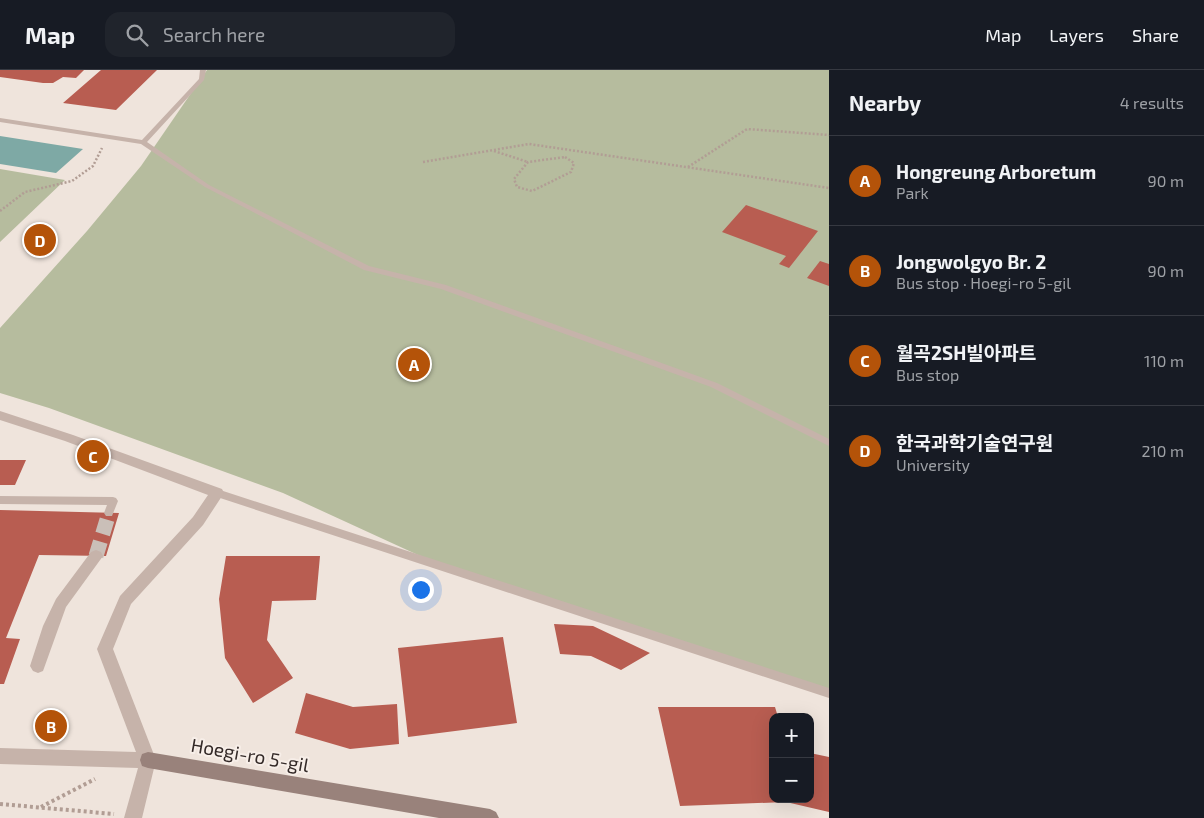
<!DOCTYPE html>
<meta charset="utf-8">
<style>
:root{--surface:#171b24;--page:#20242c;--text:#f1f3f6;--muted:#9ea1a6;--line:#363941;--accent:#b45309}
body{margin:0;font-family:"Exo 2","Noto Sans KR",sans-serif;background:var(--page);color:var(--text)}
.controls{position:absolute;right:15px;bottom:15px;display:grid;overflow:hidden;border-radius:10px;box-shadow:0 5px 20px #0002}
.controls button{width:45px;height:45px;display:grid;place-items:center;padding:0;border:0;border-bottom:1px solid var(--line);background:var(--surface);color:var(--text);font:25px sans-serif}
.you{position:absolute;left:420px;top:519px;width:18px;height:18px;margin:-12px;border:4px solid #fff;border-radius:50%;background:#1a73e8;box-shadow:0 0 0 8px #1a73e833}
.badge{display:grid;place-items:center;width:32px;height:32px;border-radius:50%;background:var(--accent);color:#fff;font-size:16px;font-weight:700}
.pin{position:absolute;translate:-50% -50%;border:2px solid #fff;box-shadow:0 1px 5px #0006}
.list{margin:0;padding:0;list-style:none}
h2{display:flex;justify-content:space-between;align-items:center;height:65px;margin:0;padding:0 20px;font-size:21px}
h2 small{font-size:16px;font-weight:400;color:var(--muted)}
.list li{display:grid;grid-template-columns:32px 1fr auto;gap:15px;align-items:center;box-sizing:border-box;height:90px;padding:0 20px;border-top:1px solid var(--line)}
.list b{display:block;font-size:19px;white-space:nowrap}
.list p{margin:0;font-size:16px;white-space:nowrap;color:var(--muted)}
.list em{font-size:16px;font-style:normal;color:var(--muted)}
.icon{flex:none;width:28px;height:28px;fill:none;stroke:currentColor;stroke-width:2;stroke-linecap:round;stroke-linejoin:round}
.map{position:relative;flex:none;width:829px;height:748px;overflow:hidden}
header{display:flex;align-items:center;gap:30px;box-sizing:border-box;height:70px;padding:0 25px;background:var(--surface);border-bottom:1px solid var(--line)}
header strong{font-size:24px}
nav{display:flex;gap:28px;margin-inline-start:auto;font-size:18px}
.search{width:350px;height:45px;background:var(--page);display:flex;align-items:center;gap:12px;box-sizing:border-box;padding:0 18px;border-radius:15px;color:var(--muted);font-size:19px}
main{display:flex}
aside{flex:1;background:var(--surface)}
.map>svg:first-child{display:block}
</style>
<header>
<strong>Map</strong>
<div class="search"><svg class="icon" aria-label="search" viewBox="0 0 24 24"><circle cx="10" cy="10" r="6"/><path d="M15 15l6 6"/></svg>Search here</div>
<nav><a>Map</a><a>Layers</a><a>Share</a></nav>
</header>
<main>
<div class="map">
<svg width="829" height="748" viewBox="0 0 829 748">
<rect width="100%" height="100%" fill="#efe4dc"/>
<!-- green -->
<path fill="#b6bc9e" d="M 207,0 L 829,0 L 829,623 L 455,502 L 283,423 L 49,338 L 0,323 L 0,258 L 87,161 L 141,96 Z
M 0,99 L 65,110 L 0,172 Z"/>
<!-- water -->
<path fill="#7ea9a5" d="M 0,66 L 83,79 L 56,103 L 0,94 Z"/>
<!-- building -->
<path fill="#b85d51" d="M 0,0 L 84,0 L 76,8 L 63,7 L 53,13 L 43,13 L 0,7 Z
M 101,0 L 157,0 L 116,40 L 63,33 Z
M 746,135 L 818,161 L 789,198 L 779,194 L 786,186 L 722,162 Z
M 820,191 L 829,194 L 829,216 L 807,208 Z
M 0,390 L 26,390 L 15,415 L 0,415 Z
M 0,440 L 119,443 L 106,486 L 39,485 L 6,568 L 20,569 L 4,614 L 0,614 Z
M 226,486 L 320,486 L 316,530 L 272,531 L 267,570 L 293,608 L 253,633 L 225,588 L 219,529 Z
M 554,554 L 593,556 L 650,583 L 621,600 L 591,586 L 560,584 Z
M 503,567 L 517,653 L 408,667 L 398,578 Z
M 306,623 L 353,637 L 397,634 L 399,674 L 350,679 L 295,663 Z
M 658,637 L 775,637 L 778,647 L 773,647 L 773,729 L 810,729 L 810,683 L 829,687 L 829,742 L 786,732 L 680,736 Z"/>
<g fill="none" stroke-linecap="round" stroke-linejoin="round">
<!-- street-tunnel -->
<path stroke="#cabfb8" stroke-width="15" stroke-dasharray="15 8" stroke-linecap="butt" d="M 96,486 L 109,443"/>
<!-- path-far1 -->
<path stroke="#b19d94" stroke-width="2.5" stroke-dasharray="2 2" stroke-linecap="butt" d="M 494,81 L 528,92
M 565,87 L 574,93 L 571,102 L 532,121 L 517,117 L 514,109 L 528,92 Z
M 423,92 L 529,74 L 829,118
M 688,97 L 747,59 L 829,65
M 0,141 L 25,122 L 72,111 L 93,96 L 102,78"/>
<!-- path -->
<path stroke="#b19d94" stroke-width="4" stroke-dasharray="3 3" stroke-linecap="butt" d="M 0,734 L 114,744
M 41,737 L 95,709"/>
<!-- lane -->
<path fill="#c6b3aa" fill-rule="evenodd" d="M 200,0 L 206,0 L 204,10 L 147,72 L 209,115 L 369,196 L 446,215 L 717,313 L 829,369 L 829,376 L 711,317 L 441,219 L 364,200 L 205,117 L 141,74 L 0,52 L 0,48 L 142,70 L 199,9 Z
M 217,419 L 829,618 L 829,628 L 214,426 L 212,423 L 214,420 Z
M 0,426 L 113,427 L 116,428 L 118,431 L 112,446 L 106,446 L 104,443 L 107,435 L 0,434 Z"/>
<!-- street -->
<path fill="#c6b3aa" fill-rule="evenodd" d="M 0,341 L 73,365 L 222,419 L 224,423 L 203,455 L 131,534 L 113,579 L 156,690 L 142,748 L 124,748 L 138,698 L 0,694 L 0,678 L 136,682 L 97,579 L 120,526 L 193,447 L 208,425 L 65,371 L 0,350 Z
M 96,480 L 101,482 L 103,486 L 66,537 L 43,601 L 38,603 L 33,601 L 30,596 L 43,556 L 56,529 L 91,482 Z"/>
<!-- secondary -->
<path fill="#99827b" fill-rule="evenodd" d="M 148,682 L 490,739 L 496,742 L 499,748 L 439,748 L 148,698 L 142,696 L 140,690 L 142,684 Z"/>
</g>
<g text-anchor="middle" stroke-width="4" stroke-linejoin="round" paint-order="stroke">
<!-- near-street labels -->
<g font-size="19" fill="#342a28" stroke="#f7eee8">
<text transform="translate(250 685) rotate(10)" y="7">Hoegi-ro 5-gil</text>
</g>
</g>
</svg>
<div class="controls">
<button>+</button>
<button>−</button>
</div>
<div class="you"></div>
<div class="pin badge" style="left:414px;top:294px">A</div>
<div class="pin badge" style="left:51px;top:656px">B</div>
<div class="pin badge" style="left:93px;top:386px">C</div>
<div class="pin badge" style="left:40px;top:170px">D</div>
</div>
<aside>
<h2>Nearby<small>4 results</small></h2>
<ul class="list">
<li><span class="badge">A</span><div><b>Hongreung Arboretum</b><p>Park</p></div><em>90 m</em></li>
<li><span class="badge">B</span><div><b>Jongwolgyo Br. 2</b><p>Bus stop · Hoegi-ro 5-gil</p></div><em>90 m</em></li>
<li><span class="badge">C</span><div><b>월곡2SH빌아파트</b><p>Bus stop</p></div><em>110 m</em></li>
<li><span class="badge">D</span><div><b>한국과학기술연구원</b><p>University</p></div><em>210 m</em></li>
</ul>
</aside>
</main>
